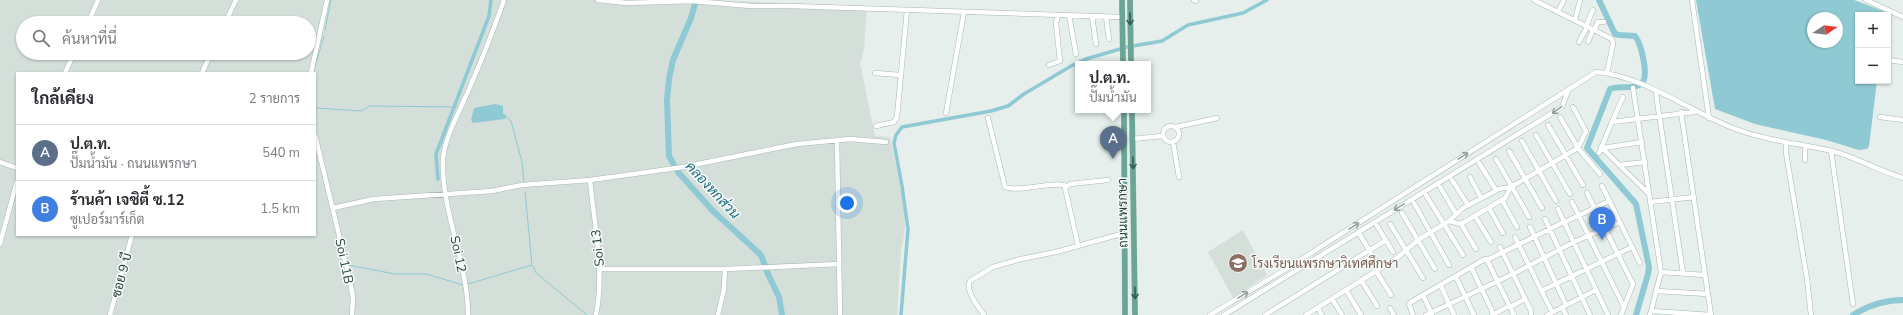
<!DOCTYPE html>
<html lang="th">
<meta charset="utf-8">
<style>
:root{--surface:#fff;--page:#f2f2f3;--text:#2b2b33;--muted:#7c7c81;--line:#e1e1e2;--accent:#0f766e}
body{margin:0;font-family:"Nunito Sans",Sarabun,sans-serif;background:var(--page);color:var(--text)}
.controls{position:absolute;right:12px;top:12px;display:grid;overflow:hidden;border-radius:0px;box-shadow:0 1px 3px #0004}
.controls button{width:36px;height:36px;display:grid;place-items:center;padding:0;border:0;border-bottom:1px solid var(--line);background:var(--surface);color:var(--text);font:20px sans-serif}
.compass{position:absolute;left:1807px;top:12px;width:36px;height:36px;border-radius:50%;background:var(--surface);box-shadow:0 1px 3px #0004;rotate:77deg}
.you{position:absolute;left:847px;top:203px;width:14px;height:14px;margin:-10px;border:3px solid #fff;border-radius:50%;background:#1a73e8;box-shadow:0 0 0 6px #1a73e833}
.badge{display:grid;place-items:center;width:26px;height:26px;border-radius:50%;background:var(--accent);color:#fff;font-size:13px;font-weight:700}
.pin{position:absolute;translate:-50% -33px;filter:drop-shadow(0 1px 2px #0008)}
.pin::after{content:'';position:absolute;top:21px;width:14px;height:12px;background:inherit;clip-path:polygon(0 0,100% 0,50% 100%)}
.popup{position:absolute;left:1075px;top:61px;width:76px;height:52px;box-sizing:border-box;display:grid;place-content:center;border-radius:0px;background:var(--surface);filter:drop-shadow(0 1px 3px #0005);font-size:13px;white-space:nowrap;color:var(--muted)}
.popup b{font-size:15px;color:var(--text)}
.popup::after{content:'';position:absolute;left:50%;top:100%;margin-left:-8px;border:8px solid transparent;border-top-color:var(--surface)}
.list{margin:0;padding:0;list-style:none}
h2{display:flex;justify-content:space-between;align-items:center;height:52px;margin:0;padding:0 16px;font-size:17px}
h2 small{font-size:13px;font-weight:400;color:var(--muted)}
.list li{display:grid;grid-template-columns:26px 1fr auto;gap:12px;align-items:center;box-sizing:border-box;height:56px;padding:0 16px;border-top:1px solid var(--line)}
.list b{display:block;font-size:15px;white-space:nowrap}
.list p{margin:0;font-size:13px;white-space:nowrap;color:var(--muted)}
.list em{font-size:13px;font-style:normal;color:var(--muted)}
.icon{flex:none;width:22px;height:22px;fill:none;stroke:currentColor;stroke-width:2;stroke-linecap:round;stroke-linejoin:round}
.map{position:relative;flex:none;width:1903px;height:315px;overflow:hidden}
.search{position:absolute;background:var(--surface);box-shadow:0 1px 3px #0004;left:16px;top:16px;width:300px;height:44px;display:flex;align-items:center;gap:10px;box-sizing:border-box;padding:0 14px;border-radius:22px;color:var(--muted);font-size:15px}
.panel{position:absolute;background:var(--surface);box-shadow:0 1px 3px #0004;left:16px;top:72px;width:300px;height:164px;border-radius:0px}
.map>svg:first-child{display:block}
</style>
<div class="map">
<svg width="1903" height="315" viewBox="0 0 1903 315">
<rect width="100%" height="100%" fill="#e6efeb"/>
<!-- built -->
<path fill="#d4dfda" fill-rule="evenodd" d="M 0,0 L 708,0 L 867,6 L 864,50 L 860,63 L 875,136 L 890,137 L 904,205 L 905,229 L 901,252 L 897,315 L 0,315 ZM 23,23 L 309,23 L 309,53 L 23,53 ZM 17,73 L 315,73 L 315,235 L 17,235 Z
M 1243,230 L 1267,275 L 1233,298 L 1208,252 Z"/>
<!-- water -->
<path fill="#8ec9d4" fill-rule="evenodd" d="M 1696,0 L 1854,0 L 1883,11 L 1886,15 L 1858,15 L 1858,81 L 1877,81 L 1869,146 L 1867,149 L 1859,150 L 1826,140 L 1755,124 L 1715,109 ZM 1813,18 L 1837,18 L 1837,42 L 1813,42 Z
M 495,104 L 503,106 L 503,114 L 506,115 L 505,119 L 473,123 L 471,120 L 474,108 Z"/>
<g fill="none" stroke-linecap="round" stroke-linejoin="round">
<!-- stream -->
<path stroke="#8ec9d4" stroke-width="1" d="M 325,30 L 331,0
M 313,73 L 324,36
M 315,108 L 361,111 L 370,106 L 457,107
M 503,114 L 511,121 L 522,162 L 524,182
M 348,265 L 395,274 L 426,274 L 463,285
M 533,266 L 536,273 L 587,315
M 468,284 L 532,265 L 525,192"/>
<!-- canal -->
<path stroke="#8ec9d4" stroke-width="3.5" d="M 438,179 L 436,154 L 489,16 L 491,0
M 901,315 L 908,229 L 902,186 L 894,143 L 896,135 L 902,127 L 991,111 L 1008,106 L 1024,94 L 1071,66 L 1086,59 L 1127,47 L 1162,41 L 1188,25 L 1243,13 L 1267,0"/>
<!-- river -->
<path stroke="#8ec9d4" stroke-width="6" d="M 696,0 L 691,18 L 673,60 L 669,79 L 667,100 L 669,156 L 678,172 L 713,211 L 761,255 L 768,274 L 779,297 L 782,315
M 1599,0 L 1615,34 L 1619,35 L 1635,36 C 1641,44 1650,77 1641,84 C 1633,90 1619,85 1610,89 L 1587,148 L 1636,204 L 1649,267 L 1648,274 L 1636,315
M 1853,315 C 1869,305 1885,300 1903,300"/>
<defs>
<path id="minor" d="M 598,0 L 627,3 L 692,1 L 751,6 L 791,6 L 1122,17
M 1194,0 L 1196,1
M 1534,0 L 1612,39 L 1613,44 L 1607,73
M 1692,0 L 1709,118
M 1866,0 L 1903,17
M 1558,12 L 1564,0
M 1069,15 L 1076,54
M 1092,16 L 1096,44
M 1106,17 L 1109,39
M 1575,20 L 1580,0
M 88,23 L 98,0
M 225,23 L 236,0
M 1586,26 L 1593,10
M 1594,30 L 1598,22 L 1604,22
M 1579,42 L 1587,27
M 1588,42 L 1593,30
M 1888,60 L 1903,62
M 1049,65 L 1060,61 L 1056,23 L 1058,15
M 65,73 L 74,53
M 202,73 L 211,53
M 311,73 L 327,0
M 875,73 L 900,75
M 1633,88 L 1661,272 L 1650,315
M 1656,94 L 1683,273
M 1681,112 L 1711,315
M 946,113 L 964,12
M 1560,117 L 1578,148 L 1600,174
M 1880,117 L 1903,120
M 988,118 L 1005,187 C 1019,193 1057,180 1066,186
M 1612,122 L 1623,97
M 1548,125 L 1583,185
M1163 134a8 8 0 1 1 16 0a8 8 0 1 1-16 0Z
M 876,126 L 894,122 L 897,117 L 907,10
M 1176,127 L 1217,118
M 315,135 L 349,277 L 353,297 L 352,315
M 1536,135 L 1570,194
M 1132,139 L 1163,136
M 837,140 L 840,315
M 1522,141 L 1556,201
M 1173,142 L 1179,177
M 1786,142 L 1786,153 L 1807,279 L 1811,315
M 1601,147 L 1648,193
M 1603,148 L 1642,142
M 1509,151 L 1542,208
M 1831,151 L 1853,304
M 1599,153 L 1612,122 L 1694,112
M 1496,159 L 1529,217
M 1805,160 L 1805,146
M 0,162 L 17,168
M 1479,163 L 1496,190
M 1620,165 L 1645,162
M 1470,177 L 1481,198
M 590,180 C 594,224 605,271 596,315
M 1452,180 L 1468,205
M 1602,186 L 1640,263
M 1440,187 L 1456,214
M 1587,193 L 1633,284 L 1621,315
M 1426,195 L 1463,255
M 1502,200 L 1517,227
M 1572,202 L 1624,307
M 1650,202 L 1694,197
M 1414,203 L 1449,265
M 333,208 L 374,199 L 492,191 L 522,185 L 590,180 L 641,173 L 683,167 L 797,144 L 850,139 L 886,142
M 1489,208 L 1503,233
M 1558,209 L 1608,315
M 1402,213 L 1435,269
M 1475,216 L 1491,242
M 1545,219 L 1590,315
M 1449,221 L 1461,224 L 1505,198 L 1511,187
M 1565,222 L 1609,201
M 1390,224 L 1423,278
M 1461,224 L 1476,249
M 1377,226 L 1393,252
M 1530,227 L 1566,305
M 1360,235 L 1375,260
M 1515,237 L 1552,312
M 0,244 L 17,181
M 1078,245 L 1065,188 L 1070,184 L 1108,180
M 1500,247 L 1531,311 L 1531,315
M 1503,252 L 1564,222
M 1487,260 L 1514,315
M 1471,267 L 1494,315
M 599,269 L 725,269 L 839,264
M 1376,271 L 1391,295
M 1661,272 L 1705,275
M 1456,277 L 1474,315
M 1361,280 L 1377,306
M 1441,286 L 1454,315
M 1346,290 L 1361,315
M 1541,291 L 1632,247
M 1656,291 L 1708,294
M 1423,295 L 1432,314
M 1332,299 L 1342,315
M 1510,307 L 1525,299
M 1562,307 L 1566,315
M 1318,308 L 1322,315
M 1390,308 L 1394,315
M 1651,311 L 1711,315
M 110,315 L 132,235
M 468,315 C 468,262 441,212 443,159 C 445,135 463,105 472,82 C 484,55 494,28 504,0
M 718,315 L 724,289 L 725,269
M 984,315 C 978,306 965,291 970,281 L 993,267 L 1021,259 L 1056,252 L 1125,233
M 1210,315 L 1281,272 L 1596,72 C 1640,75 1687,109 1728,126 C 1761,140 1797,143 1832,151 C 1856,157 1879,171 1903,178
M 1224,315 L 1562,107 L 1568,91
M 1265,315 L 1386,240
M 1306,315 L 1397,258 L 1418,240 L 1449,221 L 1463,208 L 1499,189 L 1511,187 L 1578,148 L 1586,131 L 1573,107
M 1413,315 L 1409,304 L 1411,302 L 1485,259 L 1487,260 L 1503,252
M 1426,315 L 1513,274 L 1574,242 L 1620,222
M 1492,315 L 1509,306
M 1547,315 L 1596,290"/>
<path id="major" d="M 1122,0 L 1123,64
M 1130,0 L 1131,64
M 1124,110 L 1125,315
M 1132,110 L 1135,315"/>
</defs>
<!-- minor casing -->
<use href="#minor" stroke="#a8b8b2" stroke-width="5.5"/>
<!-- major casing -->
<use href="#major" stroke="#c2cac8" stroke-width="6"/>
<!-- minor -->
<use href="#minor" stroke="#fff" stroke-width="4.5"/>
<!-- major -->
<use href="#major" stroke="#6aa596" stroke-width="5.5"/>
</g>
<!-- one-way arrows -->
<defs><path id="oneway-shaft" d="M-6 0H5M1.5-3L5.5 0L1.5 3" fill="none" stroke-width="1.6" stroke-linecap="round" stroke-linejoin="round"/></defs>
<g stroke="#365b51">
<use href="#oneway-shaft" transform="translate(1130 19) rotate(89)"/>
<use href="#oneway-shaft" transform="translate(1133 163) rotate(89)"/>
<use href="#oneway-shaft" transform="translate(1135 293) rotate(89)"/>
</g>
<g stroke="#92a09c">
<use href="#oneway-shaft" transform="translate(1557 110) rotate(144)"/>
<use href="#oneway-shaft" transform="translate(1463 156) rotate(-32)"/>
<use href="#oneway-shaft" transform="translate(1399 207) rotate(149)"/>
<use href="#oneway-shaft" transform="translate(1354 226) rotate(-32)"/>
<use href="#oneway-shaft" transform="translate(1243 295) rotate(-31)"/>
</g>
<!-- icons -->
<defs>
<symbol id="school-disc" viewBox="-11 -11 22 22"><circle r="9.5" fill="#8d6e63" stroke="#f7fbf9"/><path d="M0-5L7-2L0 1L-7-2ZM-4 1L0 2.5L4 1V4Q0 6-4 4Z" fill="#fff"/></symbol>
</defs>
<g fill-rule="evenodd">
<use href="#school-disc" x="1227" y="252" width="22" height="22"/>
</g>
<g text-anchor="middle" stroke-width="3" stroke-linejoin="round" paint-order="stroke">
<!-- street labels -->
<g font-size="13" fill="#24423a" stroke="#f7fbf9">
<text transform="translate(1122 213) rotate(-91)" y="5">ถนนแพรกษา</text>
<text transform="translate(597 248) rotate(-96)" y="5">Soi 13</text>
<text transform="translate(459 254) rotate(78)" y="5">Soi 12</text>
<text transform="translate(345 261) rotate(78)" y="5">Soi 11B</text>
<text transform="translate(121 275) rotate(-75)" y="5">ซอย 9 บี</text>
</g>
<!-- education labels -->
<g font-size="13" fill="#785e54" stroke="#f7fbf9" text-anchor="start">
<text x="1252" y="268">โรงเรียนแพรกษาวิเทศศึกษา</text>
</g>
<!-- water labels -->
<g font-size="14" font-style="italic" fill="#1c6f80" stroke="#f7fbf9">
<text transform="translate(713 190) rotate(47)" y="5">คลองหกส่วน</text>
</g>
</g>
</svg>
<div class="controls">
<button>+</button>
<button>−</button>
</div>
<svg class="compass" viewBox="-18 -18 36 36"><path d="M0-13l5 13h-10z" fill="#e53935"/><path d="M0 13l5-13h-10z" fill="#7c7c81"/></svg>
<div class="you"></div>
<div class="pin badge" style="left:1113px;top:159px;background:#5c6f8a">A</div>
<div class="popup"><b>ป.ต.ท.</b>ปั๊มน้ำมัน</div>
<div class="pin badge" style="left:1602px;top:240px;background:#3f7fe0">B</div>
<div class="search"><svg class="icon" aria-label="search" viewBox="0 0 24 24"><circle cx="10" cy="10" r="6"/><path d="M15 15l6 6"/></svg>ค้นหาที่นี่</div>
<section class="panel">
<h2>ใกล้เคียง<small>2 รายการ</small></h2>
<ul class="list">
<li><span class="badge" style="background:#5c6f8a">A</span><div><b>ป.ต.ท.</b><p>ปั๊มน้ำมัน · ถนนแพรกษา</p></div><em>540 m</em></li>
<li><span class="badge" style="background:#3f7fe0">B</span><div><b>ร้านค้า เจซิตี้ ซ.12</b><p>ซูเปอร์มาร์เก็ต</p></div><em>1.5 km</em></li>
</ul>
</section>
</div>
